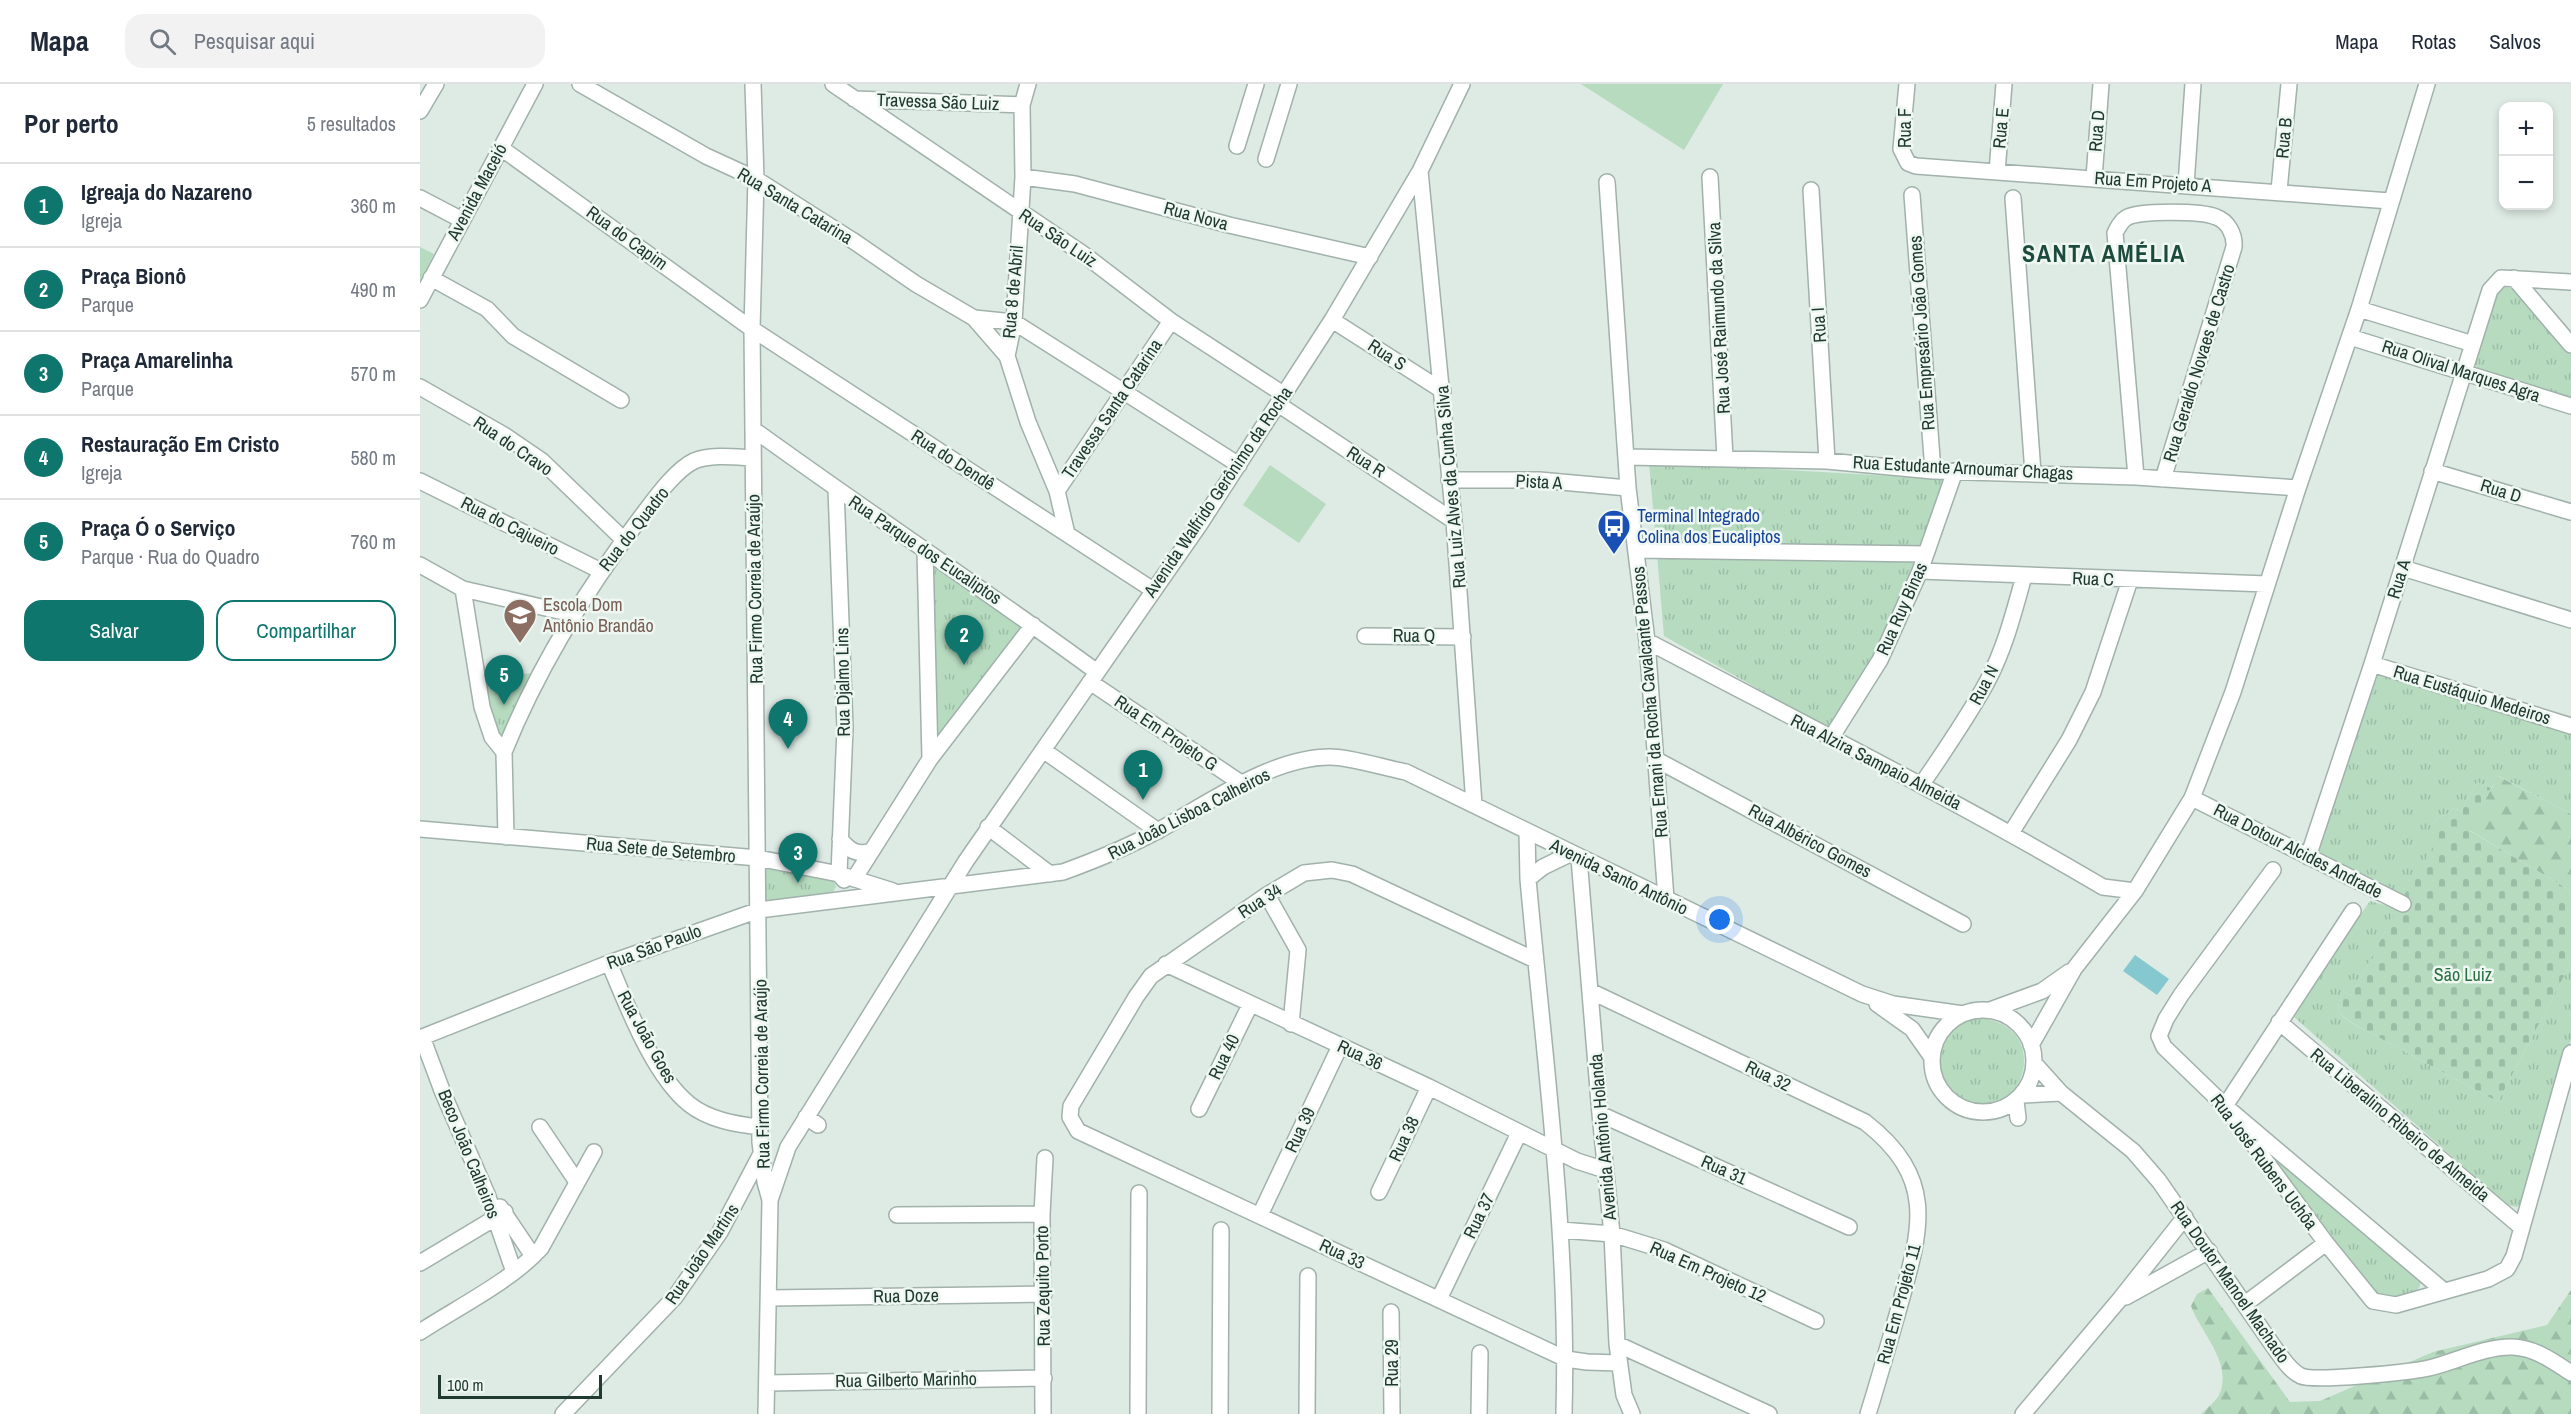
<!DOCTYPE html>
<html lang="pt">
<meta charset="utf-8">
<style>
:root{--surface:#fff;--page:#f2f2f3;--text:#1f2937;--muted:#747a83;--line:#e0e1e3;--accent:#0f766e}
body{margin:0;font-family:"Archivo Narrow",sans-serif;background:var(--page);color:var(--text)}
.controls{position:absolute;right:18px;top:18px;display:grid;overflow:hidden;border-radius:12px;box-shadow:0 3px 9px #0003}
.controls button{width:54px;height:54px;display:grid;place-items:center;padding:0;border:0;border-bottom:2px solid var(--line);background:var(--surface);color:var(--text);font:30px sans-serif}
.scale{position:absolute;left:18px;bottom:15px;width:164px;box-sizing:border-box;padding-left:6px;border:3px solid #203931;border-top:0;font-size:16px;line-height:21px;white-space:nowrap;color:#203931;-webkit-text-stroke:4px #eef7f2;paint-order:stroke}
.you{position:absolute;left:1300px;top:836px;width:21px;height:21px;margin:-15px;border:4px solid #fff;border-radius:50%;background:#1a73e8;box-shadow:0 0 0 9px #1a73e833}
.badge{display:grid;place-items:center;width:39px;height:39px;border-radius:50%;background:var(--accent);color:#fff;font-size:20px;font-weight:700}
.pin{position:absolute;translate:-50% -50px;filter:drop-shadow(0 2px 3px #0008)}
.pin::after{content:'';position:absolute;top:32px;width:21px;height:18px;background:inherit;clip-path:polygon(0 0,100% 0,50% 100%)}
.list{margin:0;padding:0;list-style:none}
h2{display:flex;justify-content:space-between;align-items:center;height:78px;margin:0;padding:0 24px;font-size:26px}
h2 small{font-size:20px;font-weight:400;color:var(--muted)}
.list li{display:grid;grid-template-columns:39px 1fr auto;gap:18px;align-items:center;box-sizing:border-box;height:84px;padding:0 24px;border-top:2px solid var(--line)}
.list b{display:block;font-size:22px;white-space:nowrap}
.list p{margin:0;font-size:20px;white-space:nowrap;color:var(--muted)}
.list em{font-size:20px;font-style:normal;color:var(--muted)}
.actions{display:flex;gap:12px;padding:18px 24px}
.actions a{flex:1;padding:14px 0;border:2px solid var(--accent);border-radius:18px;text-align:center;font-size:21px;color:var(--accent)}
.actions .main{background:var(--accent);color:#fff}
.icon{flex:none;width:33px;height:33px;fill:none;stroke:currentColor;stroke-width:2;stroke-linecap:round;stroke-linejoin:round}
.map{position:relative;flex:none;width:2151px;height:1330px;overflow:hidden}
header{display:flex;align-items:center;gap:36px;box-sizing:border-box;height:84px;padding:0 30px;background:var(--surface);border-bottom:2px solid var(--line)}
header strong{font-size:28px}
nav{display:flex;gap:33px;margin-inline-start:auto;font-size:21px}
.search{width:420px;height:54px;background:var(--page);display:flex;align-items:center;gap:15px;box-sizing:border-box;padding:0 21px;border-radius:18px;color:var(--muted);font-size:22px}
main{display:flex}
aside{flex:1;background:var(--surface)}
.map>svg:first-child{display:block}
</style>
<header>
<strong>Mapa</strong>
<div class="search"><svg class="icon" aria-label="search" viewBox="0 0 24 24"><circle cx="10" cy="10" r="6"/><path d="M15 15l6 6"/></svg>Pesquisar aqui</div>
<nav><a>Mapa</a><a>Rotas</a><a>Salvos</a></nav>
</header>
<main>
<aside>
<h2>Por perto<small>5 resultados</small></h2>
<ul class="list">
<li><span class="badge">1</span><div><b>Igreaja do Nazareno</b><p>Igreja</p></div><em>360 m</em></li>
<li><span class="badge">2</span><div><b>Praça Bionô</b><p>Parque</p></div><em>490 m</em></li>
<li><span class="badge">3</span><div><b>Praça Amarelinha</b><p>Parque</p></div><em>570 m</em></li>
<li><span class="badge">4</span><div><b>Restauração Em Cristo</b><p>Igreja</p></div><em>580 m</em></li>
<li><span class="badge">5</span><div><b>Praça Ó o Serviço</b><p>Parque · Rua do Quadro</p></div><em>760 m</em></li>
</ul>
<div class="actions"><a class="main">Salvar</a><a>Compartilhar</a></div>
</aside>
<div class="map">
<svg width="2151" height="1330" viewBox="0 0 2151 1330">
<defs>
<pattern id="forest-firs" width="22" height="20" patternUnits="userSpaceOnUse" patternTransform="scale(1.5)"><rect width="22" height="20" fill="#b6dbbf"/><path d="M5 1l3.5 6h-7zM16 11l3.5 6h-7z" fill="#9cbda5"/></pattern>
<pattern id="cemetery-stones" width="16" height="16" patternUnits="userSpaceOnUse" patternTransform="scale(1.5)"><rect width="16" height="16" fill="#b6dbbf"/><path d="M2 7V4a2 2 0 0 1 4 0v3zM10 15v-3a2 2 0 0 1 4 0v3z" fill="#9cbda5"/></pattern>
<pattern id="park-tufts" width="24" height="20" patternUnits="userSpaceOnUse" patternTransform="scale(1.5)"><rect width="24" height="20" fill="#b6dbbf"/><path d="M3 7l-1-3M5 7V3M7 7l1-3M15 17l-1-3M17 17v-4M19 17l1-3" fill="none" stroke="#9cbda5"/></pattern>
</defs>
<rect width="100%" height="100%" fill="#deeae4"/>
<!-- grass -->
<path fill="#b6dbbf" d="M 1161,0 L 1303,0 L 1264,66 Z
M 0,163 L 14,170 L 0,197 Z
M 850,381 L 906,420 L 879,459 L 823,421 Z"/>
<!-- forest -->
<path fill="url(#forest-firs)" d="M 2078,692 L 2151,730 L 2151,807 L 2049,746 Z
M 1788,1204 L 1870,1318 L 1900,1317 L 2013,1268 L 2127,1241 L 2151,1206 L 2151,1330 L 1781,1330 C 1787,1324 1797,1317 1800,1309 C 1812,1278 1781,1249 1771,1222 L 1777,1210 Z"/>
<!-- cemetery -->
<path fill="url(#cemetery-stones)" d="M 2057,698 L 2071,704 L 2050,747 L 2151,807 L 2151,879 L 2078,1018 L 1941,944 C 1923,933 1911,929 1924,907 L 1931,912 L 1983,813 L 2013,750 L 2013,741 L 2017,734 L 2029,729 L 2033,724 L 2041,727 Z"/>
<!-- park -->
<path fill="url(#park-tufts)" d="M 2085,203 L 2094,205 L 2151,269 L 2151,317 L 2060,289 L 2055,279 L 2076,208 Z
M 1229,378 L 1524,395 L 1514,442 L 1454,577 L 1408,644 L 1244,552 Z
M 511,476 L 605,541 L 513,668 Z
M 1959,588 L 2151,646 L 2151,730 L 2079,692 L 2071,704 L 2057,698 L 2041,727 L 2033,724 L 2029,729 L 2017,734 L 2013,741 L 2016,758 L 1983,813 L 1901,771 L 1897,767 L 1898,759 Z
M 117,589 L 84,663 L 76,655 L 60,593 Z
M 341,780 L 413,795 L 416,803 L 409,814 L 342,822 Z
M 1950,817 L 1968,822 L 1971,820 L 1978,823 L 1931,912 L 1924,907 C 1911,929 1923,934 1941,944 L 2078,1018 L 2151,879 L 2151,956 L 2106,1114 L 2097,1123 L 2087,1121 L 1874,933 L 1873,927 Z
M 1556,934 C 1635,938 1605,1040 1549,1018 C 1536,1013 1530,1004 1520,995 C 1517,962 1523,946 1556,934 Z
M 1838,1054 L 2001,1196 C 2000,1214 1979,1213 1964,1216 L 1953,1209 Z"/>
<!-- water -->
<path fill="#85c8d0" d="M 1715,871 L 1749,895 L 1737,911 L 1703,887 Z"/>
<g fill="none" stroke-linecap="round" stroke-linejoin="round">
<defs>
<path id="minor" d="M 160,0 L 286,72 L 336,95 L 432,156 L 496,200 L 554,234 L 587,272
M 333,0 L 336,95 L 332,245 L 340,1058 L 345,1098 L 350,1116
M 413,0 L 666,172 L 751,237 L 863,310
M 608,0 L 602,21 L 603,93 L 594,238 L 587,272 L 608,338 L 637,407
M 1487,0 L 1481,65 L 1488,79 L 1496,82 L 1970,117
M 434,15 L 602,21
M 0,27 L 16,0
M 817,62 L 836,0
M 81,64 L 332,245 L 733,506
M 846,75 L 869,0
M 1000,87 L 1034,437 L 1054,721
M 1577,88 L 1584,0
M 603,93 L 655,100 L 809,141 L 950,173
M 1290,93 L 1305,374
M 1674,94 L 1681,0
M 1187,98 L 1208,404 L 1227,557 L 1246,815
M 1766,101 L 1773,0
M 1391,106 L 1407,377
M 1859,107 L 1869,0
M 1492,111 L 1513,387
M 0,114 L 42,136
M 1593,114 L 1613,389
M 11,194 L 67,225 L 93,252 L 201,316
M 2094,194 L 2151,261
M 0,216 L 115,0
M 1939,225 L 2053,260
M 554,234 L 594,238 L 819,381
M 912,236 L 1023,307
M 1930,253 L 2151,322
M 0,303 L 84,351 L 122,377 L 204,456
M 858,320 L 1034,437
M 333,345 C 446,427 564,505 677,588
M 1207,373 L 1407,377 L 1513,387 L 1716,393 L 1878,404
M 2012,387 L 2151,428
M 1716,393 L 1695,149 C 1698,143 1701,137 1706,134 C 1718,126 1782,127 1796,133 C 1808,137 1815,151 1814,163 L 1743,395
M 1029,396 L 1119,396 L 1208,404
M 0,397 L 181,487
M 416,405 L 425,644 L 419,790 L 424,796
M 647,450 L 637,407 L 751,237
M 505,466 L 510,675
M 1216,466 L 1506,470
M 0,481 L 43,505 L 152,530
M 1983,484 L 2151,536
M 1500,487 L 1847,500
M 43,505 L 62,623 L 72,653 L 84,668 L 86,753
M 945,552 L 1043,553
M 1227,557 C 1380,638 1534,715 1683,803 L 1715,807
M 1952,580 L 2151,642
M 670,598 L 821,699
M 1411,654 L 1460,576 L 1500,487 L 1535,387
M 623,666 L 738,747
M 84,668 C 118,583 166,506 221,433 C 234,416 255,386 274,377 C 291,370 315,373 333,374
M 1237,676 L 1543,840
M 1502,700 C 1525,666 1548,633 1567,598 C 1585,564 1594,528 1604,492
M 1772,714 L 1983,820
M 568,743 L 630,790
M 0,745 L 338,774 L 419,790 L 473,807
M 1107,748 L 1108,795 C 1124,973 1149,1152 1144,1330
M 1591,749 L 1649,656 L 1673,608 L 1710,496
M 420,755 C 429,766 437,772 451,767
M 1888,773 L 1952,580 L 2070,206 L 2081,194 L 2151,198
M 1159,774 L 1180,1030 L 1192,1150 L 1197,1260 L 1204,1311 L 1212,1330
M 1853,786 L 1761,911 L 1746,935 L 1739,952 L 1744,963 L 1805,1022 L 1906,1159 L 1953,1217 L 1976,1221 L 2068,1195 L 2087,1185 L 2094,1172 L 2151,969
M 434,795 L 510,675 L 613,541
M 1108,795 L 1123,783 L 1150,770
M 847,811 L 878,866 L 871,940
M 1933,827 L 1805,1022 L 2024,1207
M 1115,876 L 932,790 L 912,786 L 884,789 L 847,811 L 731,892 L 716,913 L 651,1022 L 650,1033 L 658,1047 L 1146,1275 L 1167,1278 L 1199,1279
M 189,879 C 207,921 233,991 269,1020 C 289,1036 315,1040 339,1043
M 746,880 L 1009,1003 L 1157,1077 L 1185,1086
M 1170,907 L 1445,1038 C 1518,1095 1501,1145 1479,1224 C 1469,1259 1459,1295 1448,1330
M 1457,920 L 1492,945 L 1511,972
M1512 977a51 51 0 1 1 102 0a51 51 0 1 1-102 0Z
M 1570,926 L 1622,907 L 1649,888
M 1859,938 L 2101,1143
M 2,953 L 23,1009 L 67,1110 L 94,1188
M 0,954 L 189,879 L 339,826 L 643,788 C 676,776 708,763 739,746 C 789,719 852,673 910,673 C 931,673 964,684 986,688 L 1442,910 L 1473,920 L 1543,930
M 1611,961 L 1654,885 L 1715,807 L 1772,714 L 1813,608 L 1878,404 L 1939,225 L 2007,0
M 1614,979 L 1641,1009 L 1713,1067 L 1739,1097 L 1856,1266 C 1863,1275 1870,1287 1881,1292 C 1894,1298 1991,1288 2009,1284 C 2035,1278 2065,1262 2093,1263 C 2115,1264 2133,1277 2151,1289
M 1602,1011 L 1641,1009
M 1596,1017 L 1598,1034
M 779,1025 L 830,921
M 1180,1030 L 1429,1143
M 386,1033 L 398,1041
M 120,1043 L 157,1098
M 959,1108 L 1009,1003
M 80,1123 L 113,1172
M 477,1131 L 622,1130
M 840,1131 L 920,962
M 1141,1146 L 1192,1150 L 1244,1166 L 1396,1237
M 0,1179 L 85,1128
M 1706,1213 L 1789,1167
M 349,1214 L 624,1210
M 1019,1215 L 1099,1049
M 1825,1220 L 1906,1159
M 971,1228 L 972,1330
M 0,1248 C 38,1223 91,1197 121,1164 L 174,1068
M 1197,1260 L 1349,1330
M 347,1299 L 624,1294
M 143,1330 L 255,1213 L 300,1148 L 341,1070
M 346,1330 L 350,1116 L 368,1063 L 546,777 L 780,440 L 912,236 L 1000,87 L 1042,0
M 623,1330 L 622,1130 L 625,1074
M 718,1330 L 719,1109
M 800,1330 L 801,1146
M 887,1330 L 888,1192
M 1059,1330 L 1060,1269
M 1603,1330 L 1700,1215 L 1765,1133"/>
</defs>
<!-- minor casing -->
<use href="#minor" stroke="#a1b1ab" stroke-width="18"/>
<!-- minor -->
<use href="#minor" stroke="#fff" stroke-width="15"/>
</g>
<!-- icons -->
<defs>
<symbol id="bus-pin" viewBox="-11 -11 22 30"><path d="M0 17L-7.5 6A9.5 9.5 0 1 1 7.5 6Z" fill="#1a4fb4" stroke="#eef7f2"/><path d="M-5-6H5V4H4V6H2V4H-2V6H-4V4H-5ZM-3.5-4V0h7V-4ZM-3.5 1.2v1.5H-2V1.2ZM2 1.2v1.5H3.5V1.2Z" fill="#fff"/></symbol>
<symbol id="school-pin" viewBox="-11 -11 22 30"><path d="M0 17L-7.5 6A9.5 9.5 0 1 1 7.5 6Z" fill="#8d6e63" stroke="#eef7f2"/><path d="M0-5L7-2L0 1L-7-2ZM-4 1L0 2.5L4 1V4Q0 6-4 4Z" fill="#fff"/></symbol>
</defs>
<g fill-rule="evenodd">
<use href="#bus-pin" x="1175" y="423" width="38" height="52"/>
<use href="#school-pin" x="81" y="512" width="38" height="52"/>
</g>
<g text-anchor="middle" stroke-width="5" stroke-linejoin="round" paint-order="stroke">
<!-- street labels -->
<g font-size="18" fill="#203931" stroke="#eef7f2">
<text transform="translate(518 18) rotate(2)" y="6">Travessa São Luiz</text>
<text transform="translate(1485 44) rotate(-90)" y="6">Rua F</text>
<text transform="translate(1581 44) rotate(-85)" y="6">Rua E</text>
<text transform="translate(1677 47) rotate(-85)" y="6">Rua D</text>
<text transform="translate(1864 54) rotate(-85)" y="6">Rua B</text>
<text transform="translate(1733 98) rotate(4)" y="6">Rua Em Projeto A</text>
<text transform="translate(57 108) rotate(-62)" y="6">Avenida Maceió</text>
<text transform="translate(375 122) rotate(31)" y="6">Rua Santa Catarina</text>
<text transform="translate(776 132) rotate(15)" y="6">Rua Nova</text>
<text transform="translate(207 154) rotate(36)" y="6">Rua do Capim</text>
<text transform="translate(638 154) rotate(34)" y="6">Rua São Luiz</text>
<text transform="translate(593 208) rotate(-85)" y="6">Rua 8 de Abril</text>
<text transform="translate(1299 234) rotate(-93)" y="6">Rua José Raimundo da Silva</text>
<text transform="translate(1399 241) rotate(-94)" y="6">Rua I</text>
<text transform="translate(1502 249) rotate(-94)" y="6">Rua Empresário João Gomes</text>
<text transform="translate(967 271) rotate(33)" y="6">Rua S</text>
<text transform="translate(1779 279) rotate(-73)" y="6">Rua Geraldo Novaes de Castro</text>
<text transform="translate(2041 287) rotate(18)" y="6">Rua Olival Marques Agra</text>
<text transform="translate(692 325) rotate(-56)" y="6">Travessa Santa Catarina</text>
<text transform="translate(93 362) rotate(34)" y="6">Rua do Cravo</text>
<text transform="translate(533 376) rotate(33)" y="6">Rua do Dendê</text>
<text transform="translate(946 378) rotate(33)" y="6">Rua R</text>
<text transform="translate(1543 384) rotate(3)" y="6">Rua Estudante Arnoumar Chagas</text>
<text transform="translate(1119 398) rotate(3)" y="6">Pista A</text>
<text transform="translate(1031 403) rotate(-95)" y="6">Rua Luiz Alves da Cunha Silva</text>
<text transform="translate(2081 407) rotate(17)" y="6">Rua D</text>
<text transform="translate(798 408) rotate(-56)" y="6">Avenida Walfrido Gerônimo da Rocha</text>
<text transform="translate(90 442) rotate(27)" y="6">Rua do Cajueiro</text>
<text transform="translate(214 445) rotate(-52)" y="6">Rua do Quadro</text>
<text transform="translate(505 466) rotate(34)" y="6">Rua Parque dos Eucaliptos</text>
<text transform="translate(1673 495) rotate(2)" y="6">Rua C</text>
<text transform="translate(1979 495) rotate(-73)" y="6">Rua A</text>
<text transform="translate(335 505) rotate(-91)" y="6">Rua Firmo Correia de Araújo</text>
<text transform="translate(1482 525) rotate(-66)" y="6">Rua Ruy Binas</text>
<text x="994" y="558">Rua Q</text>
<text transform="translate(423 598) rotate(-91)" y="6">Rua Djalmo Lins</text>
<text transform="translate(1564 601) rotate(-62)" y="6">Rua N</text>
<text transform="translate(2052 611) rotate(17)" y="6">Rua Eustáquio Medeiros</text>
<text transform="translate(1230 618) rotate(-95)" y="6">Rua Ernani da Rocha Cavalcante Passos</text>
<text transform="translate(746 649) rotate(34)" y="6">Rua Em Projeto G</text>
<text transform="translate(1456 678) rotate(27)" y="6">Rua Alzira Sampaio Almeida</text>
<text transform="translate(769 730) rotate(-27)" y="6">Rua João Lisboa Calheiros</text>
<text transform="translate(1390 757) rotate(28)" y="6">Rua Albérico Gomes</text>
<text transform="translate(241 766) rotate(5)" y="6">Rua Sete de Setembro</text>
<text transform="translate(1878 767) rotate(27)" y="6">Rua Dotour Alcides Andrade</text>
<text transform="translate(1199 793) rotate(26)" y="6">Avenida Santo Antônio</text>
<text transform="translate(840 817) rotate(-33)" y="6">Rua 34</text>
<text transform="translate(234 863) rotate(-20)" y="6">Rua São Paulo</text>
<text transform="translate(227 953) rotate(61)" y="6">Rua João Goes</text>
<text transform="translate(940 971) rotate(25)" y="6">Rua 36</text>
<text transform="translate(804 973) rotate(-64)" y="6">Rua 40</text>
<text transform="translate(342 990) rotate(-91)" y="6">Rua Firmo Correia de Araújo</text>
<text transform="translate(1348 992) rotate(26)" y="6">Rua 32</text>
<text transform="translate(1980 1041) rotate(40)" y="6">Rua Liberalino Ribeiro de Almeida</text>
<text transform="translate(880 1046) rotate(-65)" y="6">Rua 39</text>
<text transform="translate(1183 1053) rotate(-95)" y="6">Avenida Antônio Holanda</text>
<text transform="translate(984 1055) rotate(-65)" y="6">Rua 38</text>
<text transform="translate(49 1070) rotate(68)" y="6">Beco João Calheiros</text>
<text transform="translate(1844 1078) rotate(53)" y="6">Rua José Rubens Uchôa</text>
<text transform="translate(1304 1086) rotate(24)" y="6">Rua 31</text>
<text transform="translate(1059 1132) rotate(-64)" y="6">Rua 37</text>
<text transform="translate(282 1170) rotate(-56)" y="6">Rua João Martins</text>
<text transform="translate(922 1170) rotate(25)" y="6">Rua 33</text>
<text transform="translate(1288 1188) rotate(24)" y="6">Rua Em Projeto 12</text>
<text transform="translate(1810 1198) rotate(55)" y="6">Rua Doutor Manoel Machado</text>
<text transform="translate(623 1202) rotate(-91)" y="6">Rua Zequito Porto</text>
<text transform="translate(486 1212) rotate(-1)" y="6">Rua Doze</text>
<text transform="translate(1479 1220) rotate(-75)" y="6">Rua Em Projeto 11</text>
<text transform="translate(972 1279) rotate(-90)" y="6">Rua 29</text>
<text transform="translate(486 1296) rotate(-1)" y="6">Rua Gilberto Marinho</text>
</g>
<!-- transit labels -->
<g font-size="18" fill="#164399" stroke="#eef7f2" text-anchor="start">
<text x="1217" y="438">Terminal Integrado<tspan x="1217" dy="21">Colina dos Eucaliptos</tspan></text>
</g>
<!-- education labels -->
<g font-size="18" fill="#785e54" stroke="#eef7f2" text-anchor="start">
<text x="123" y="527">Escola Dom<tspan x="123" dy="21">Antônio Brandão</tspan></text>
</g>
<!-- park labels -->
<g font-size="18" fill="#2a7042" stroke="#eef7f2">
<text x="2043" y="897">São Luiz</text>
</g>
<!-- district labels -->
<g font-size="24" font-weight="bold" letter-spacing="1.5" fill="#1c4b3d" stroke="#eef7f2">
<text x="1684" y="178">SANTA AMÉLIA</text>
</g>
</g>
</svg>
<div class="controls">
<button>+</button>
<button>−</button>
</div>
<div class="scale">100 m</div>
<div class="you"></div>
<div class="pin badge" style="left:723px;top:716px">1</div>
<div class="pin badge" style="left:544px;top:581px">2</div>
<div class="pin badge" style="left:378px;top:799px">3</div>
<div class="pin badge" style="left:368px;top:665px">4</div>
<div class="pin badge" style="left:84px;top:621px">5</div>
</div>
</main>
